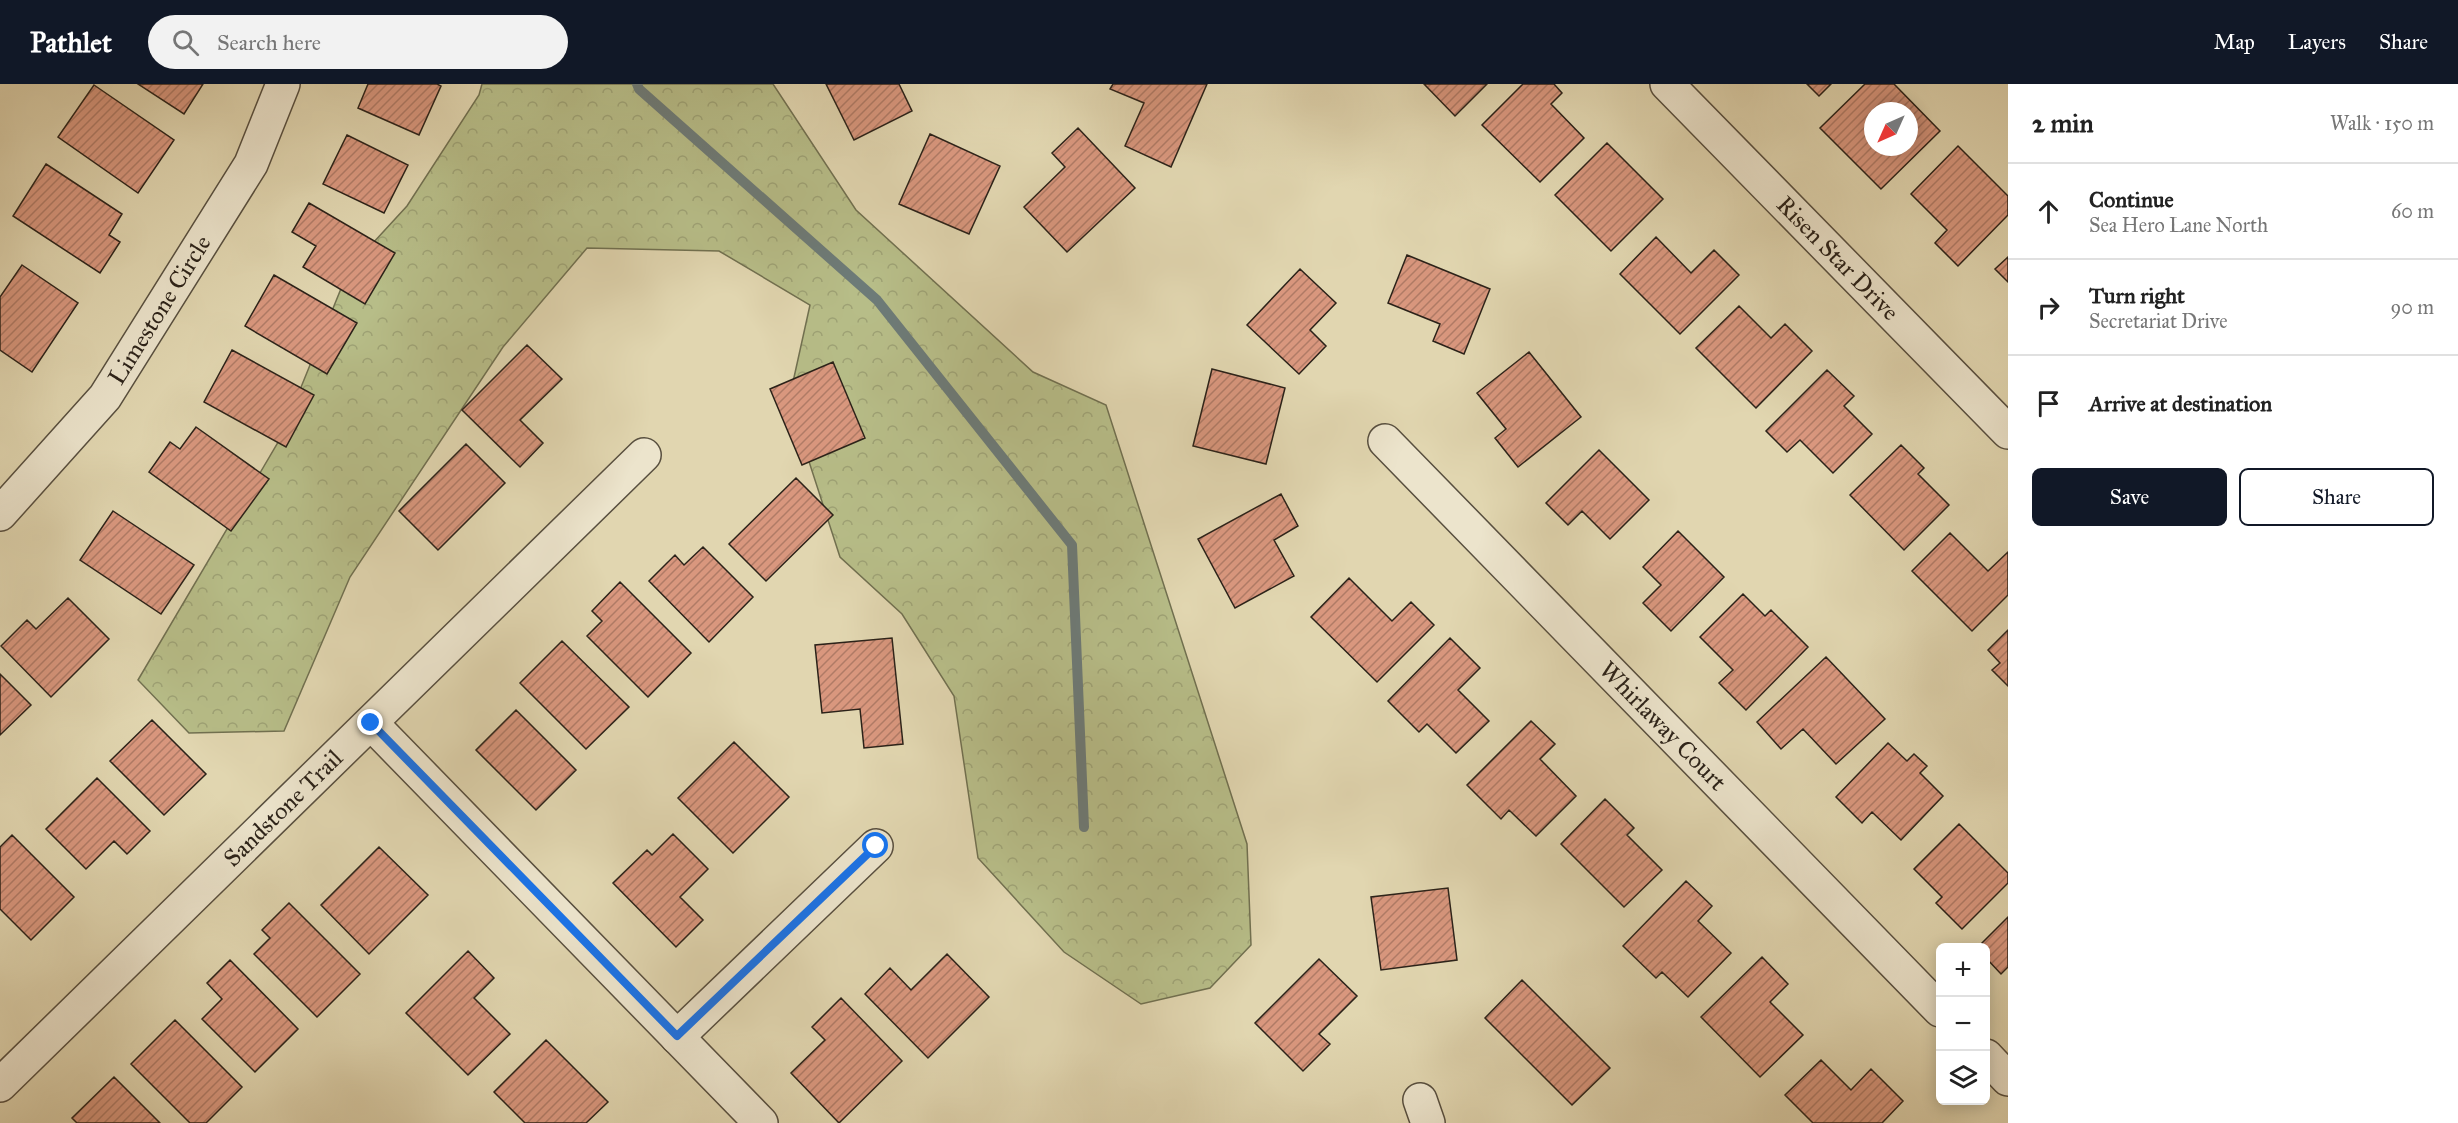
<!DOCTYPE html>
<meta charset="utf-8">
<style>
:root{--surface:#fff;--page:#f2f2f2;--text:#222;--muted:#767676;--line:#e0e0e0;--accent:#111827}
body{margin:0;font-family:"IM FELL Great Primer",serif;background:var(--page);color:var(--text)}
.controls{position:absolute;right:18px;bottom:18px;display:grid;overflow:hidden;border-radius:9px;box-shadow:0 3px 15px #0003}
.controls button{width:54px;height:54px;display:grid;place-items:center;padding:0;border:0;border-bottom:2px solid var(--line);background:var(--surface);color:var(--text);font:30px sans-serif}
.compass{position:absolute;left:1864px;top:18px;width:54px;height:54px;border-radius:50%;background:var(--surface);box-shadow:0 3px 15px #0003;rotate:225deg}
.stop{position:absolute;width:18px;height:18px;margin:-14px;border:4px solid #1a73e8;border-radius:50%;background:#fff}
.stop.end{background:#1a73e8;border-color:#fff;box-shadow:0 2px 6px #0008}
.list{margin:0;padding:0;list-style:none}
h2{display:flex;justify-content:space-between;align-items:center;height:78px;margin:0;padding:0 24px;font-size:26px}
h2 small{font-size:20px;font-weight:400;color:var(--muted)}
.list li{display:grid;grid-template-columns:39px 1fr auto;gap:18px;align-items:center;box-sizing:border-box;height:96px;padding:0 24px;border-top:2px solid var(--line)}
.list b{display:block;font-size:22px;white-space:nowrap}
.list p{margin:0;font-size:20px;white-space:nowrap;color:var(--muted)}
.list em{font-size:20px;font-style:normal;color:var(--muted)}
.actions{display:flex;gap:12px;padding:18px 24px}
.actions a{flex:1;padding:14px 0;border:2px solid var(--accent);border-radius:9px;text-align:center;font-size:21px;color:var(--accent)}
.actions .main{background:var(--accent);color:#fff}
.icon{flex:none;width:33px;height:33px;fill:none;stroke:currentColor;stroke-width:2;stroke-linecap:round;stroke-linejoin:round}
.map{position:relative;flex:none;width:2008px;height:1039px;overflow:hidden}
header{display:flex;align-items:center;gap:36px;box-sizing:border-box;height:84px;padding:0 30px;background:var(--accent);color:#fff}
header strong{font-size:28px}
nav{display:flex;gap:33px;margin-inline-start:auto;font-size:21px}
.search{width:420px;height:54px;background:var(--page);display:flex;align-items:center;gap:15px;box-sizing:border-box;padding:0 21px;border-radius:33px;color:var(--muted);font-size:22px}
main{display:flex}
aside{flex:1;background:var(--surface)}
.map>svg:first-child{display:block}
</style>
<header>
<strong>Pathlet</strong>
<div class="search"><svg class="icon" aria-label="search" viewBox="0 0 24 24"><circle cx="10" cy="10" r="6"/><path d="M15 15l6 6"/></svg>Search here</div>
<nav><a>Map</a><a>Layers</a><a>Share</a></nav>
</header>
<main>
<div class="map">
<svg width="2008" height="1039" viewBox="0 0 2008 1039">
<defs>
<pattern id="forest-crowns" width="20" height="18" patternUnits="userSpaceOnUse" patternTransform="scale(1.5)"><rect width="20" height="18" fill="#b7bd88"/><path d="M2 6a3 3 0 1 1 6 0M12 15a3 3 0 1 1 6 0" fill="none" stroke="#9ea275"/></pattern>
<pattern id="building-hatch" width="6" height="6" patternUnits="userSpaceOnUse" patternTransform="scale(1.5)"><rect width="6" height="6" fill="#d9977e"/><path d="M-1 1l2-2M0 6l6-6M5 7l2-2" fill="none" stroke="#b07b66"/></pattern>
</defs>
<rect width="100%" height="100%" fill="#e1d6b0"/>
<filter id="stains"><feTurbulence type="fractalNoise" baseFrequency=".00333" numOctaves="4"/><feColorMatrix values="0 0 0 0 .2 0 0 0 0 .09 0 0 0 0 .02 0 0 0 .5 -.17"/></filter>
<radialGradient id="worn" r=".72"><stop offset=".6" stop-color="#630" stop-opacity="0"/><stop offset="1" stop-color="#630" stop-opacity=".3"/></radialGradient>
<!-- forest -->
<path fill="url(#forest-crowns)" stroke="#717050" stroke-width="1.5" d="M 482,0 L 773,0 L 856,126 L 1033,288 L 1106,321 L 1247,760 L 1251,861 L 1210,904 L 1141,920 L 1064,868 L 978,774 L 954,612 L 902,530 L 840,473 L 789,316 L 810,221 L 719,167 L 587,164 L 503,263 L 350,493 L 284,647 L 189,649 L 138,596 L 280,355 L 349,185 L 407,122 L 479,11 Z"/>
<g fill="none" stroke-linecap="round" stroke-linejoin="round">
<!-- stream -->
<path stroke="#6d7b78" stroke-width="10" d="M 637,0 L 639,5 L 877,216 L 1072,461 L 1084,743"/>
</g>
<!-- building -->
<path fill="url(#building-hatch)" stroke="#2b2219" stroke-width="1.5" fill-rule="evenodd" d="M 138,0 L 203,0 L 184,30 Z
M 368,0 L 437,0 L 441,2 L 419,51 L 358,24 Z
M 826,0 L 899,0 L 912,27 L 854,56 Z
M 1113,0 L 1207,0 L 1171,83 L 1125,62 L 1144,19 L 1110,5 Z
M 1424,0 L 1487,0 L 1455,32 Z
M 1523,0 L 1554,0 L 1562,9 L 1551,20 L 1584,54 L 1540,98 L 1482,41 Z
M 1807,0 L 1831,0 L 1819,12 Z
M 1865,0 L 1894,0 L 1940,47 L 1881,105 L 1820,44 ZM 1873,27 L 1909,27 L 1909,63 L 1873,63 Z
M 94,1 L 174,56 L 138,109 L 58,53 Z
M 1078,44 L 1135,104 L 1067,168 L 1024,123 L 1065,83 L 1052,69 Z
M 930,50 L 1000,82 L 969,150 L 899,120 Z
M 347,51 L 408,81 L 384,129 L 323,100 Z
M 1607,59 L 1663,115 L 1611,167 L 1555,111 Z
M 1958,62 L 2008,112 L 2008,131 L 1958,182 L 1935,159 L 1947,146 L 1911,110 Z
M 46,80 L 122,130 L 109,151 L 120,158 L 100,189 L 13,132 Z
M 309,119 L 395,169 L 365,220 L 303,183 L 316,162 L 292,148 Z
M 1656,153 L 1691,189 L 1714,166 L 1739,191 L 1680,250 L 1620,190 Z
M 1407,171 L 1490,205 L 1464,270 L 1433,257 L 1440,240 L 1388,219 Z
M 2008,173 L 2008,198 L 1995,185 Z
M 22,181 L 78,219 L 32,288 L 0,266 L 0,213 Z
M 1300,185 L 1336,219 L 1310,246 L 1326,262 L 1299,290 L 1247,241 Z
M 274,191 L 357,239 L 327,290 L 245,242 Z
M 1739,222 L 1771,254 L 1785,240 L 1812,267 L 1756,324 L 1696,264 Z
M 527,261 L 562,295 L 520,336 L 543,359 L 520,383 L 462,326 Z
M 232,266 L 314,311 L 286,363 L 204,318 Z
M 1529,268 L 1581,333 L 1518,383 L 1495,354 L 1506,345 L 1477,309 Z
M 833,278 L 865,354 L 802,381 L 770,305 Z
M 1212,285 L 1285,304 L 1266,380 L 1193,362 Z
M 1827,286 L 1854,312 L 1844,322 L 1872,350 L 1833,389 L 1800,356 L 1787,368 L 1766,347 Z
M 196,343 L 269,395 L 231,447 L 149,388 L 170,358 L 180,365 Z
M 466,360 L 505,399 L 438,466 L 399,427 Z
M 1901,361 L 1924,384 L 1918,390 L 1949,421 L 1904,466 L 1850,411 Z
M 1599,366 L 1649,416 L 1610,455 L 1582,427 L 1568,441 L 1546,419 Z
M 796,394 L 833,431 L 766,497 L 729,460 Z
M 1281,410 L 1298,442 L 1274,456 L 1294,492 L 1235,524 L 1198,455 Z
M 113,427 L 194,481 L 161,530 L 80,476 Z
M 1678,447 L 1724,493 L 1671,547 L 1643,519 L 1661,501 L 1643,483 Z
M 1950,449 L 1988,487 L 2008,468 L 2008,511 L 1972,547 L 1912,487 Z
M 703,463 L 753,513 L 709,558 L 649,497 L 675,471 L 684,481 Z
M 1349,494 L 1392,537 L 1411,518 L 1434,541 L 1377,598 L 1311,533 Z
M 620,498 L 691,569 L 648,613 L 587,552 L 602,537 L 592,527 Z
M 1743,510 L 1765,532 L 1771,526 L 1808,563 L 1746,626 L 1719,599 L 1733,586 L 1700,553 Z
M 68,514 L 109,555 L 51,613 L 1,562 L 27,536 L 36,545 Z
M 2008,546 L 2008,602 L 1992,586 L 2000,579 L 1988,566 Z
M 892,554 L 903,660 L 864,664 L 860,625 L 822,629 L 815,561 Z
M 1450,554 L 1480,584 L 1458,606 L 1489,637 L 1456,669 L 1427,640 L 1419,648 L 1388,617 Z
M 562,557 L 629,623 L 586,665 L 520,599 Z
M 1826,573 L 1885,635 L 1836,680 L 1803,645 L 1781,665 L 1757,638 Z
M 0,590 L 31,621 L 0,651 Z
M 516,626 L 576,686 L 536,726 L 476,666 Z
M 152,636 L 206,690 L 164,731 L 110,677 Z
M 1531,637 L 1555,660 L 1540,675 L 1576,712 L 1536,752 L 1509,726 L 1501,735 L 1467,701 Z
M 734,658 L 789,713 L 733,769 L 678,714 Z
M 1888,659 L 1907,677 L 1914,670 L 1927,682 L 1920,689 L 1943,712 L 1901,756 L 1872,728 L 1862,739 L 1836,713 Z
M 97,694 L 150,747 L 127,770 L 114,757 L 86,785 L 46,745 Z
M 1605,715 L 1634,744 L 1627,751 L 1662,786 L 1624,823 L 1561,760 Z
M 1959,740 L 2008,789 L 2008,799 L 1962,845 L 1936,819 L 1942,813 L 1914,785 Z
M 673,750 L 708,785 L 680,813 L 703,836 L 676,863 L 613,799 L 647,766 L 652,771 Z
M 12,751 L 74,813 L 31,856 L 0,825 L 0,763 Z
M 379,763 L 428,811 L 369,870 L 321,821 Z
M 1686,797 L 1712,822 L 1698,837 L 1731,869 L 1688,913 L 1662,888 L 1656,894 L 1623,862 Z
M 1448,804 L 1457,876 L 1381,886 L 1371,813 Z
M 289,819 L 360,890 L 317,933 L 254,870 L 270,854 L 262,846 Z
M 2008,833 L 2008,883 L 2001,890 L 1986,874 L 1986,864 L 1977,864 Z
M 468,867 L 494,894 L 474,914 L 510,950 L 468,991 L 406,929 Z
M 947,870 L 989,913 L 928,974 L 865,910 L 890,884 L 911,906 Z
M 1762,873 L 1788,900 L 1770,918 L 1803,951 L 1760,993 L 1701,933 Z
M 1319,875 L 1357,912 L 1319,950 L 1330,960 L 1303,987 L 1255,939 Z
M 230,876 L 298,945 L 255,988 L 202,935 L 222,915 L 207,899 Z
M 1522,896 L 1610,984 L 1572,1021 L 1485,934 Z
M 841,914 L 902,977 L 839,1039 L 791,989 L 825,956 L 812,943 Z
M 175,936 L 242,1003 L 206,1039 L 190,1039 L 131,980 Z
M 546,956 L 608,1018 L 586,1039 L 525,1039 L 494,1008 Z
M 1821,976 L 1851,1006 L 1871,985 L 1903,1017 L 1882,1039 L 1813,1039 L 1785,1011 Z
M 114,993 L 160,1039 L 77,1039 L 72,1034 Z"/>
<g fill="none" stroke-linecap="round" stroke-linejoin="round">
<defs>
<g id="street">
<path id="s1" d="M 1667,0 L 2008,348"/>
<path id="s2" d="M 1385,357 L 1940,926"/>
<path id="s3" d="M 0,430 L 105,313 L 251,80 L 283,0"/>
<path d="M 371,639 L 761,1039"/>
<path d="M 677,953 L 876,762"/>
<path d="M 1986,972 L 2008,995"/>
<path id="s4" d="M 0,1001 L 644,371"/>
<path d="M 1420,1016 L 1428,1039"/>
</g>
</defs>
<!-- street casing -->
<use href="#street" stroke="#584f3f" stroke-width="36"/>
<!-- street -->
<use href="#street" stroke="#ece4cc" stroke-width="33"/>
</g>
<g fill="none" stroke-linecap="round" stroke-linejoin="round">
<!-- route -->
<path stroke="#1a73e8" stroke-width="8" d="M 371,639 L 677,952 L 876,762"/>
</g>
<g text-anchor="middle" stroke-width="4.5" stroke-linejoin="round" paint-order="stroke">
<!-- street labels -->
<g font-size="24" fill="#2b2219" stroke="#ece4cc">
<text dy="8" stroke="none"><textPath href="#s1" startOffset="244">Risen Star Drive</textPath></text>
<text dy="8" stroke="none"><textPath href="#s3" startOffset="260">Limestone Circle</textPath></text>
<text dy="8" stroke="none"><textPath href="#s2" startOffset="398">Whirlaway Court</textPath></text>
<text dy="8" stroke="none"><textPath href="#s4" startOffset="396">Sandstone Trail</textPath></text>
</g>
</g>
<rect width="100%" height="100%" filter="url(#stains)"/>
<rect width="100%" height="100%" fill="url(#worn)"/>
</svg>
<div class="controls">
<button>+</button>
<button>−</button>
<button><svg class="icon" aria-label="layers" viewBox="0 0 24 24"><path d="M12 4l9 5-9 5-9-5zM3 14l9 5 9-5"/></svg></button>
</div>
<svg class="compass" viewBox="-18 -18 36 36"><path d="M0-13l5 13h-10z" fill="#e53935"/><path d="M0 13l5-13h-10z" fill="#767676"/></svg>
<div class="stop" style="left:876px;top:762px"></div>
<div class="stop end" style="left:371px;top:639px"></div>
</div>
<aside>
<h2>2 min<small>Walk · 150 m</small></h2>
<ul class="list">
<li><svg class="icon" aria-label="ahead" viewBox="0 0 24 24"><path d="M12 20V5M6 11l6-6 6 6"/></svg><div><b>Continue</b><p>Sea Hero Lane North</p></div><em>60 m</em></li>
<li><svg class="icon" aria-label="right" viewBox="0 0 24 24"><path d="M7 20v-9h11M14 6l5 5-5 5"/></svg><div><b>Turn right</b><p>Secretariat Drive</p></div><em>90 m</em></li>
<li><svg class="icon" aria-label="arrive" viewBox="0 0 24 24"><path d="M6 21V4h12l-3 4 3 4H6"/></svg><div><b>Arrive at destination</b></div></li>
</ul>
<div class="actions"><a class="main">Save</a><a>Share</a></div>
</aside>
</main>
